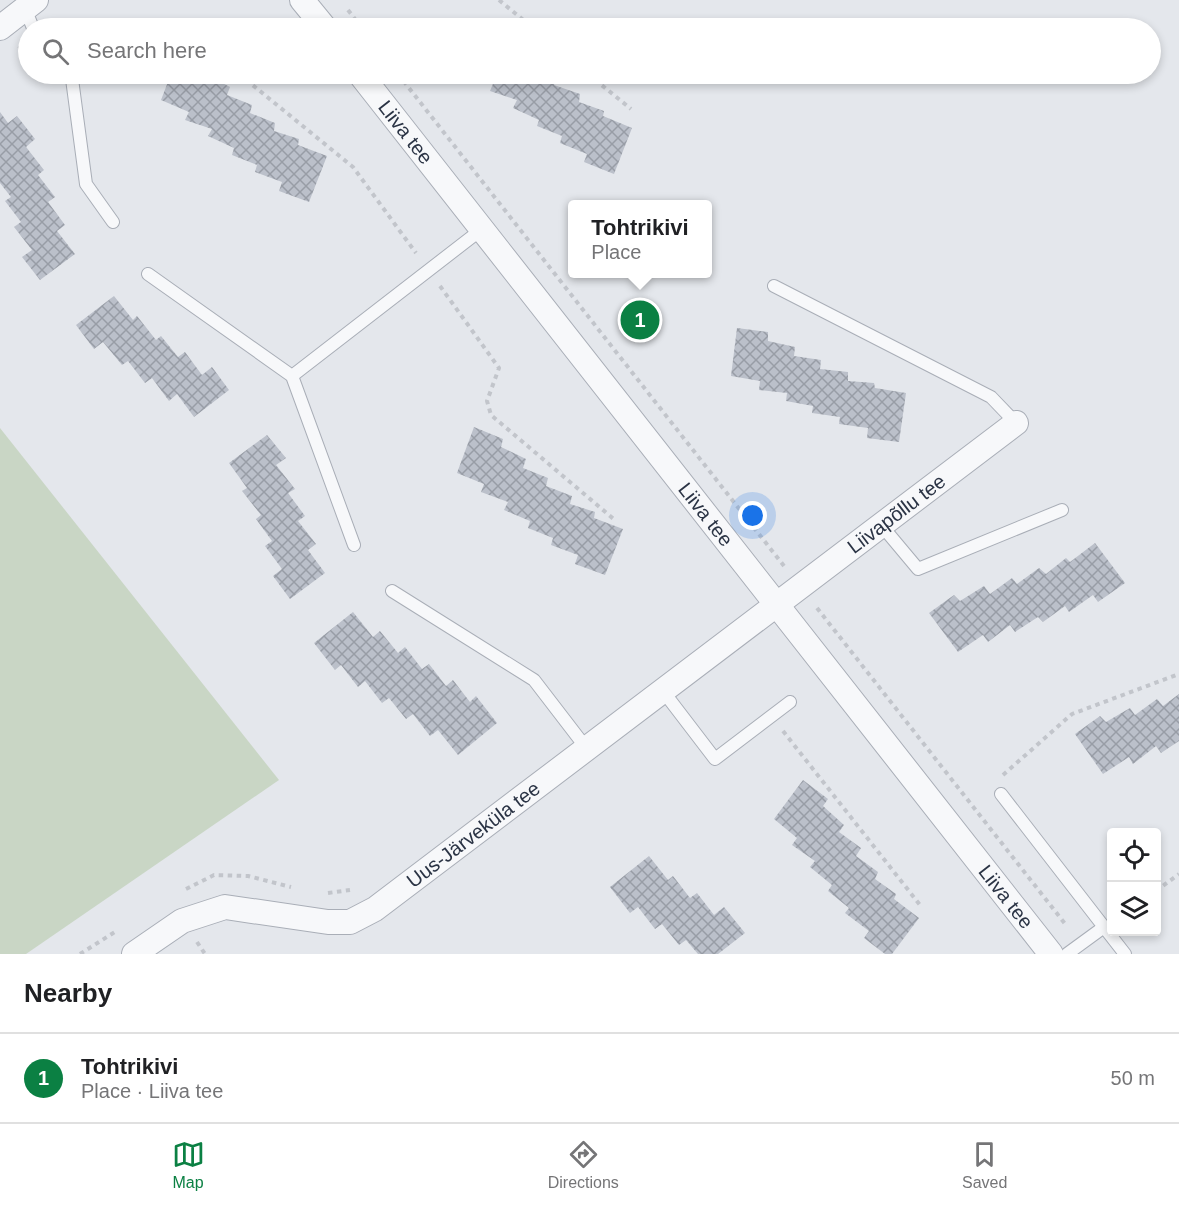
<!DOCTYPE html>
<meta charset="utf-8">
<style>
:root{--surface:#fff;--page:#f2f2f2;--text:#202124;--muted:#757577;--line:#e0e0e0;--accent:#0b8043}
body{margin:0;font-family:Helvetica,sans-serif;background:var(--page);color:var(--text)}
.controls{position:absolute;right:18px;bottom:18px;display:grid;overflow:hidden;border-radius:6px;box-shadow:0 3px 9px #0003}
.controls button{width:54px;height:54px;display:grid;place-items:center;padding:0;border:0;border-bottom:2px solid var(--line);background:var(--surface);color:var(--text);font:30px sans-serif}
.you{position:absolute;left:753px;top:516px;width:21px;height:21px;margin:-15px;border:4px solid #fff;border-radius:50%;background:#1a73e8;box-shadow:0 0 0 9px #1a73e833}
.badge{display:grid;place-items:center;width:39px;height:39px;border-radius:50%;background:var(--accent);color:#fff;font-size:20px;font-weight:700}
.pin{position:absolute;translate:-50% -50%;border:3px solid #fff;box-shadow:0 2px 6px #0006}
.popup{position:absolute;left:568px;top:200px;width:144px;height:78px;box-sizing:border-box;display:grid;place-content:center;border-radius:6px;background:var(--surface);filter:drop-shadow(0 2px 4px #0005);font-size:20px;white-space:nowrap;color:var(--muted)}
.popup b{font-size:22px;color:var(--text)}
.popup::after{content:'';position:absolute;left:50%;top:100%;margin-left:-12px;border:12px solid transparent;border-top-color:var(--surface)}
.list{margin:0;padding:0;list-style:none}
h2{display:flex;justify-content:space-between;align-items:center;height:78px;margin:0;padding:0 24px;font-size:26px}
h2 small{font-size:20px;font-weight:400;color:var(--muted)}
.list li{display:grid;grid-template-columns:39px 1fr auto;gap:18px;align-items:center;box-sizing:border-box;height:90px;padding:0 24px;border-top:2px solid var(--line)}
.list b{display:block;font-size:22px;white-space:nowrap}
.list p{margin:0;font-size:20px;white-space:nowrap;color:var(--muted)}
.list em{font-size:20px;font-style:normal;color:var(--muted)}
.icon{flex:none;width:33px;height:33px;fill:none;stroke:currentColor;stroke-width:2;stroke-linecap:round;stroke-linejoin:round}
.map{position:relative;flex:none;width:1179px;height:954px;overflow:hidden}
.search{position:absolute;background:var(--surface);box-shadow:0 3px 9px #0003;left:18px;right:18px;top:18px;height:66px;display:flex;align-items:center;gap:15px;box-sizing:border-box;padding:0 21px;border-radius:33px;color:var(--muted);font-size:22px}
.sheet{height:168px;background:var(--surface)}
nav{display:flex;justify-content:space-around;align-items:center;box-sizing:border-box;height:84px;border-top:2px solid var(--line);background:var(--surface);font-size:16px;color:var(--muted)}
nav a{display:grid;justify-items:center;gap:3px}
nav .on{color:var(--accent)}
.map>svg:first-child{display:block}
</style>
<div class="map">
<svg width="1179" height="954" viewBox="0 0 1179 954">
<defs>
<pattern id="building-cross-hatch" width="8" height="8" patternUnits="userSpaceOnUse" patternTransform="scale(1.5)"><rect width="8" height="8" fill="#bbc0ca"/><path d="M0 0l8 8M0 8l8-8" fill="none" stroke="#989da6"/></pattern>
</defs>
<rect width="100%" height="100%" fill="#e4e7ec"/>
<!-- grass -->
<path fill="#c9d6c5" d="M 0,428 L 279,780 L 26,954 L 0,954 Z"/>
<!-- building -->
<path fill="url(#building-cross-hatch)" d="M 171,74 L 205,74 L 230,87 L 227,95 L 252,105 L 250,113 L 275,123 L 274,131 L 299,139 L 298,145 L 327,156 L 309,202 L 279,191 L 282,182 L 255,172 L 257,165 L 232,155 L 234,148 L 208,136 L 212,129 L 185,120 L 189,112 L 161,100 Z
M 497,74 L 558,74 L 554,85 L 580,94 L 579,102 L 604,111 L 603,116 L 632,128 L 614,174 L 584,162 L 587,154 L 560,143 L 562,136 L 537,126 L 539,120 L 513,108 L 517,100 L 490,91 Z
M 0,112 L 8,123 L 17,116 L 35,139 L 26,147 L 44,170 L 38,175 L 55,197 L 48,202 L 65,225 L 57,231 L 75,254 L 40,280 L 22,257 L 32,250 L 14,227 L 21,222 L 5,201 L 11,197 L 0,183 Z
M 114,296 L 133,320 L 137,316 L 156,340 L 161,336 L 178,357 L 185,352 L 202,375 L 212,367 L 229,390 L 194,417 L 177,394 L 169,401 L 152,378 L 145,383 L 128,361 L 122,365 L 103,342 L 94,349 L 76,325 Z
M 737,328 L 768,332 L 768,341 L 795,347 L 794,356 L 821,360 L 820,369 L 848,372 L 848,381 L 874,383 L 875,388 L 906,393 L 899,442 L 867,438 L 868,428 L 839,424 L 840,417 L 812,413 L 813,406 L 786,401 L 787,393 L 759,390 L 760,381 L 731,376 Z
M 474,427 L 503,439 L 501,447 L 526,459 L 523,468 L 548,478 L 546,486 L 572,496 L 570,504 L 595,512 L 594,518 L 623,529 L 605,575 L 575,564 L 578,555 L 551,545 L 553,538 L 528,528 L 530,521 L 504,510 L 508,502 L 481,492 L 484,484 L 457,473 Z
M 267,435 L 286,458 L 276,465 L 295,489 L 288,493 L 305,516 L 298,521 L 316,544 L 308,550 L 325,573 L 290,599 L 273,576 L 282,569 L 265,546 L 272,541 L 256,519 L 261,515 L 242,491 L 247,488 L 229,463 Z
M 1095,543 L 1125,583 L 1098,602 L 1093,595 L 1069,612 L 1065,606 L 1043,622 L 1038,617 L 1015,632 L 1010,625 L 988,642 L 983,635 L 958,652 L 929,613 L 954,595 L 960,601 L 984,586 L 990,594 L 1012,578 L 1017,584 L 1039,568 L 1046,574 L 1066,558 L 1070,562 Z
M 353,612 L 373,637 L 380,631 L 398,653 L 405,647 L 422,669 L 429,664 L 446,686 L 453,680 L 470,702 L 476,696 L 497,723 L 458,755 L 438,730 L 430,736 L 413,714 L 406,719 L 389,698 L 382,703 L 365,681 L 358,687 L 341,665 L 335,670 L 314,643 Z
M 1179,694 L 1179,741 L 1161,753 L 1156,746 L 1133,764 L 1129,757 L 1103,774 L 1075,734 L 1100,716 L 1106,722 L 1130,708 L 1135,715 L 1157,699 L 1163,706 Z
M 803,780 L 828,799 L 823,806 L 844,825 L 839,832 L 861,848 L 856,856 L 878,872 L 875,879 L 896,894 L 894,899 L 919,918 L 892,954 L 885,954 L 864,938 L 869,931 L 845,913 L 849,908 L 828,891 L 832,885 L 810,867 L 815,861 L 792,845 L 797,838 L 774,819 Z
M 649,856 L 668,880 L 673,876 L 690,898 L 697,893 L 714,915 L 724,907 L 745,933 L 718,954 L 698,954 L 686,940 L 679,945 L 662,924 L 655,929 L 638,907 L 630,913 L 610,887 Z"/>
<g fill="none" stroke-linecap="round" stroke-linejoin="round">
<defs>
<path id="lane" d="M 24,6 L 33,28
M 68,74 L 72,79 L 86,184 L 113,222
M 148,274 L 292,376 L 482,229
M 774,286 L 991,397 L 1016,423
M 292,376 L 354,545
M 882,526 L 918,569 L 1062,510
M 392,591 L 534,680 L 587,749
M 663,691 L 715,759 L 790,702
M 1001,794 L 1104,927 L 1067,954
M 1104,927 L 1125,954"/>
<g id="street">
<path d="M 302,0 L 325,28"/>
<path d="M 0,28 L 36,0"/>
<path id="s1" d="M 360,74 L 1051,954"/>
<path id="s2" d="M 134,954 L 182,921 L 225,907 L 328,922 L 350,922 L 375,909 L 1016,423"/>
</g>
</defs>
<!-- lane casing -->
<use href="#lane" stroke="#a9aeb7" stroke-width="14"/>
<!-- street casing -->
<use href="#street" stroke="#a9aeb7" stroke-width="26"/>
<!-- path -->
<path stroke="#c2c5cb" stroke-width="4" stroke-dasharray="4.5 4.5" stroke-linecap="butt" d="M 499,0 L 533,28
M 348,10 L 362,28
M 19,46 L 28,57
M 41,74 L 49,82
M 239,74 L 353,167 L 416,253
M 398,74 L 784,566
M 588,74 L 631,109
M 440,286 L 499,368 L 487,401 L 491,415 L 616,521
M 817,608 L 1066,925
M 783,731 L 920,905
M 1003,775 L 1072,714 L 1179,674
M 186,889 L 214,875 L 248,876 L 291,887
M 1156,891 L 1179,874
M 328,893 L 350,890
M 197,942 L 205,954
M 80,954 L 118,930"/>
<!-- lane -->
<use href="#lane" stroke="#f7f8fa" stroke-width="12"/>
<!-- street -->
<use href="#street" stroke="#f7f8fa" stroke-width="24"/>
</g>
<g text-anchor="middle" stroke-width="5" stroke-linejoin="round" paint-order="stroke">
<!-- street labels -->
<g font-size="20" fill="#2b3445" stroke="#f4f6f9">
<text dy="7" stroke="none"><textPath href="#s1" startOffset="74">Liiva tee</textPath></text>
<text dy="7" stroke="none"><textPath href="#s1" startOffset="560">Liiva tee</textPath></text>
<text dy="7" stroke="none"><textPath href="#s2" startOffset="912">Liivapõllu tee</textPath></text>
<text dy="7" stroke="none"><textPath href="#s2" startOffset="381">Uus-Järveküla tee</textPath></text>
<text dy="7" stroke="none"><textPath href="#s1" startOffset="1046">Liiva tee</textPath></text>
</g>
</g>
</svg>
<div class="controls">
<button><svg class="icon" aria-label="locate" viewBox="0 0 24 24"><circle cx="12" cy="12" r="6"/><path d="M12 2v4M12 18v4M2 12h4M18 12h4"/></svg></button>
<button><svg class="icon" aria-label="layers" viewBox="0 0 24 24"><path d="M12 4l9 5-9 5-9-5zM3 14l9 5 9-5"/></svg></button>
</div>
<div class="you"></div>
<div class="pin badge" style="left:640px;top:320px">1</div>
<div class="popup"><b>Tohtrikivi</b>Place</div>
<div class="search"><svg class="icon" aria-label="search" viewBox="0 0 24 24"><circle cx="10" cy="10" r="6"/><path d="M15 15l6 6"/></svg>Search here</div>
</div>
<section class="sheet">
<h2>Nearby<small></small></h2>
<ul class="list">
<li><span class="badge">1</span><div><b>Tohtrikivi</b><p>Place · Liiva tee</p></div><em>50 m</em></li>
</ul>
</section>
<nav>
<a class="on"><svg class="icon" aria-label="map" viewBox="0 0 24 24"><path d="M3 6l6-2 6 2 6-2v14l-6 2-6-2-6 2zM9 4v14M15 6v14"/></svg>Map</a>
<a><svg class="icon" aria-label="directions" viewBox="0 0 24 24"><path d="M12 3l9 9-9 9-9-9zM9 14v-3h6M13 9l2 2-2 2"/></svg>Directions</a>
<a><svg class="icon" aria-label="saved" viewBox="0 0 24 24"><path d="M7 4h10v16l-5-4-5 4z"/></svg>Saved</a>
</nav>
